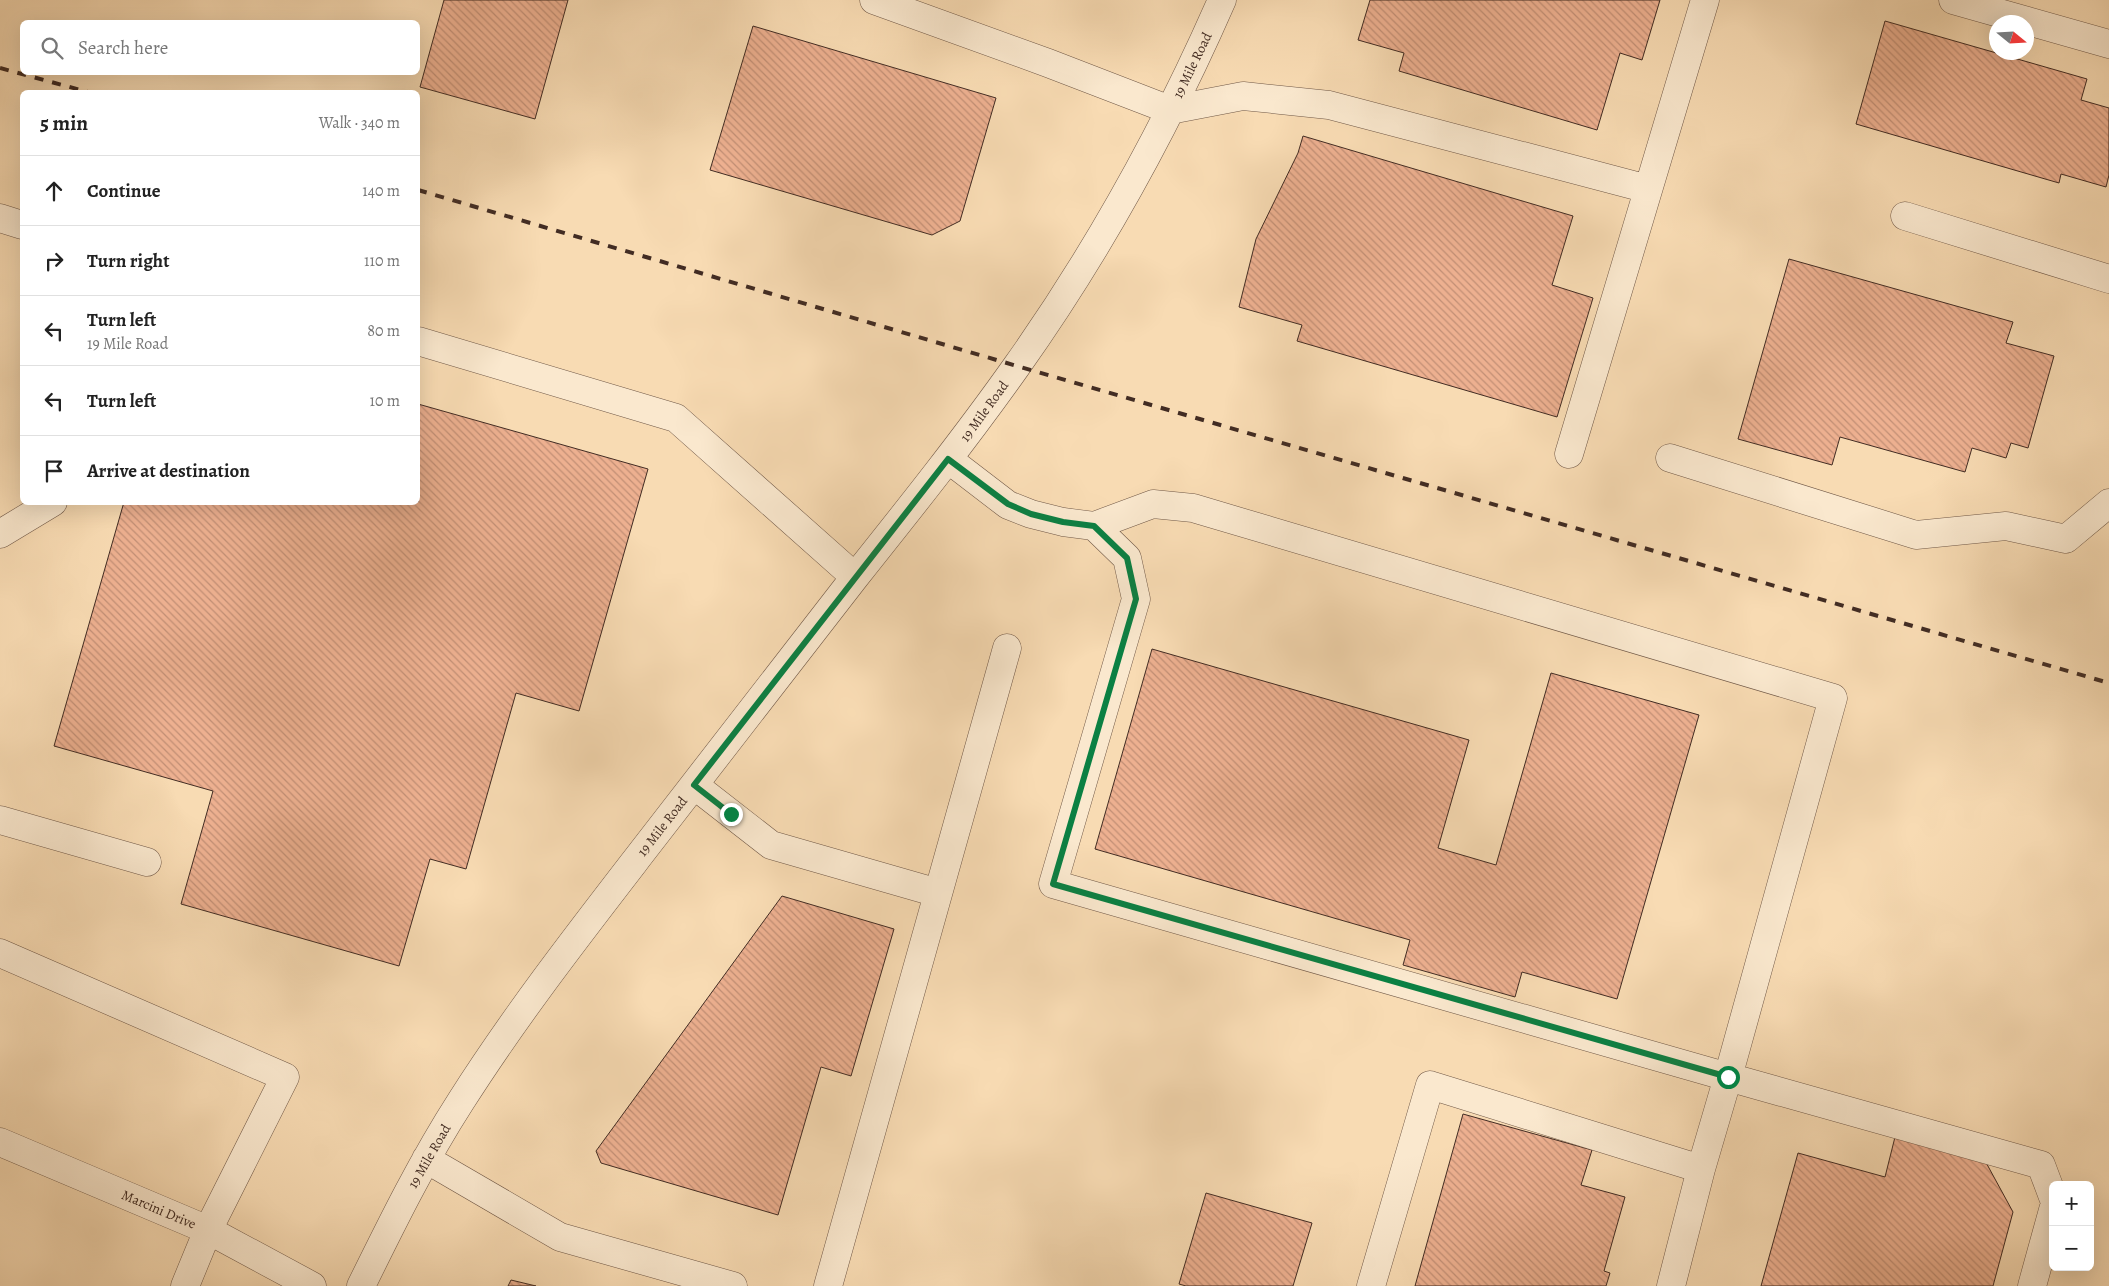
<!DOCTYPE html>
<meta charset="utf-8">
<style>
:root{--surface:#fff;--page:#f6f6f6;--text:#222;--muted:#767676;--line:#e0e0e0}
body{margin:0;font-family:Alegreya,serif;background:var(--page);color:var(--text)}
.controls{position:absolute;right:15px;bottom:15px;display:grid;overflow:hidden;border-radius:8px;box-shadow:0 5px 20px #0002}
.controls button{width:45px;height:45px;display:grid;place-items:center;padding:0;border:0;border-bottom:1px solid var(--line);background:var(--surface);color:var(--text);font:25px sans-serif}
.compass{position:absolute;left:1989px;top:15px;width:45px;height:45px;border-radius:50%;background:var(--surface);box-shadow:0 5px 20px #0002;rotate:108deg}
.stop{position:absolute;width:15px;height:15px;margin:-11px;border:4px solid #0b8043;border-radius:50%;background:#fff}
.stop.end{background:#0b8043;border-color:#fff;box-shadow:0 1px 5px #0008}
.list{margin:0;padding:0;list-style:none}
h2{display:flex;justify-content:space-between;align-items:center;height:65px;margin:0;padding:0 20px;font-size:21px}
h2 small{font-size:16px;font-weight:400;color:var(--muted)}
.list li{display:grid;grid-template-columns:32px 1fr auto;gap:15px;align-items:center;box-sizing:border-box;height:70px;padding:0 20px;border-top:1px solid var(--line)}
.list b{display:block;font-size:19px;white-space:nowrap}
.list p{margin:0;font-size:16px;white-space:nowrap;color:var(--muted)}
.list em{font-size:16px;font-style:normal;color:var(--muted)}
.icon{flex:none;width:28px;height:28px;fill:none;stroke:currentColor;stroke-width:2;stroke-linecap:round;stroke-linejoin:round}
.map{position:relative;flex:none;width:2109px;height:1286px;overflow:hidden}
.search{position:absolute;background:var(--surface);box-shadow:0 5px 20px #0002;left:20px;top:20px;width:400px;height:55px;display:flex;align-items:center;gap:12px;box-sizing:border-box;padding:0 18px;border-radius:8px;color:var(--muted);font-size:19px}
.panel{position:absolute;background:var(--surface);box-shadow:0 5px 20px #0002;left:20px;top:90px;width:400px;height:415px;border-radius:8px}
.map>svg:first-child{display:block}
</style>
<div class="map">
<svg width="2109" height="1286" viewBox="0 0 2109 1286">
<defs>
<pattern id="building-back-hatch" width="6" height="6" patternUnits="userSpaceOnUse" patternTransform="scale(1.25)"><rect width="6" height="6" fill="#edb090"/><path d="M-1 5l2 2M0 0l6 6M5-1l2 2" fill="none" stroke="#c28f75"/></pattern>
</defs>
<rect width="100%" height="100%" fill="#f8dbb3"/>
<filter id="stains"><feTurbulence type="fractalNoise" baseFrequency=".004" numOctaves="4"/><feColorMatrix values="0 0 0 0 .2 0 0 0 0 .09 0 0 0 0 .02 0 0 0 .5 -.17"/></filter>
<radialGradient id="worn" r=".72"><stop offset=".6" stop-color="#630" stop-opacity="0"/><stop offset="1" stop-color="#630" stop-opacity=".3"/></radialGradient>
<!-- building -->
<path fill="url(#building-back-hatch)" stroke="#422c23" d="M 444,0 L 568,0 L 535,119 L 420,87 Z
M 1370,0 L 1660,0 L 1642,60 L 1620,53 L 1597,130 L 1399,71 L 1404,53 L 1358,40 Z
M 1885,21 L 2087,79 L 2081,100 L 2109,108 L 2109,175 L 2106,187 L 2061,174 L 2059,183 L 1856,124 Z
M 753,26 L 996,98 L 960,221 L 932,235 L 710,170 Z
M 1303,136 L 1573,216 L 1552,285 L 1593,298 L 1557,417 L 1297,341 L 1302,325 L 1239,307 L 1256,239 L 1298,153 Z
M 1789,259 L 2013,322 L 2006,343 L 2054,356 L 2028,448 L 2011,443 L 2006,458 L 1972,448 L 1965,472 L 1840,437 L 1832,465 L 1738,439 Z
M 418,404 L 648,469 L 579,711 L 516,693 L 466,869 L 430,859 L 399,966 L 181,904 L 213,791 L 54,746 L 124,502 L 418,502 Z
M 1152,649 L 1469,740 L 1438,848 L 1496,865 L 1551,673 L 1699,715 L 1617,999 L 1522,972 L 1515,997 L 1403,965 L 1410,940 L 1095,849 Z
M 782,896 L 894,929 L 851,1076 L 821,1067 L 778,1215 L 601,1163 L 596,1151 Z
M 1463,1114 L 1592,1150 L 1581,1185 L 1625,1197 L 1604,1271 L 1610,1273 L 1606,1286 L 1415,1286 Z
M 1896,1133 L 1983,1157 L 2013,1212 L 1993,1286 L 1761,1286 L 1798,1153 L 1885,1177 Z
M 1206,1193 L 1312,1223 L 1293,1286 L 1186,1286 L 1179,1284 Z
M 511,1280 L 536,1286 L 508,1286 Z"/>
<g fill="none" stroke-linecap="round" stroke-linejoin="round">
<defs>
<path id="minor" d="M 874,0 L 1048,63 L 1170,110 L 1243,96 L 1329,105 L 1648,189
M 1953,0 L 2109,44
M 1905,216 L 2109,279
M 0,218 L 22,225
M 418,341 L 676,418 L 855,577
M 1569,454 L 1705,0
M 1670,458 L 1916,535 L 2006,526 L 2066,539 L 2109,503
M 948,459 L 1008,505 L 1031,514 L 1063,522 L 1094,526 L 1153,504 L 1193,508 L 1833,698 L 1728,1077 L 1053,884 L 1136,599 L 1127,558 L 1094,526
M 0,534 L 53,502
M 694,785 L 771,845 L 938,893
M 0,820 L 147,862
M 0,953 L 285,1077 L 208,1230 L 185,1286
M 0,1142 L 208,1230 L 312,1286
M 426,1159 L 560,1237 L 733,1286
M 361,1286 C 392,1223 423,1160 461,1101 C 517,1013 581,931 645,848 C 715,758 785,668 855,577 C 910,508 965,439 1016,367 C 1097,253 1166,128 1222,0
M 828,1286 L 1007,648
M 1371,1286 L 1430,1085 L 1701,1169 L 1728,1077 L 2041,1165 L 2053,1197
M 1671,1286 L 1701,1169
M 2032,1286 L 2053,1210"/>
</defs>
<!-- minor casing -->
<use href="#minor" stroke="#705847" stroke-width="29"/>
<!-- minor -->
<use href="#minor" stroke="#fae8ce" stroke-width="28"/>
<!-- rail -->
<path stroke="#422c23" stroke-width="4" stroke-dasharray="9 9" stroke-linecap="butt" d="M 0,68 L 88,92
M 418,190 L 1017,366 L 2109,683"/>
</g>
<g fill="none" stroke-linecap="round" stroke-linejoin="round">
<!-- route -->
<path stroke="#0b8043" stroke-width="6" d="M 731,814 L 694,785 L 948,459 L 1008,504 L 1031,514 L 1063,522 L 1094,526 L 1127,558 L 1136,599 L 1053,884 L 1728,1077"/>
</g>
<g text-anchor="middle" stroke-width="5" stroke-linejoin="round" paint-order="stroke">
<!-- street labels -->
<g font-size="14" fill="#422c23" stroke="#fae8ce">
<text transform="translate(1192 65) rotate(-64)" y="5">19 Mile Road</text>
<text transform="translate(984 411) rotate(-54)" y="5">19 Mile Road</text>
<text transform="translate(662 826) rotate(-52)" y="5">19 Mile Road</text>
<text transform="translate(429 1156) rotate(-60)" y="5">19 Mile Road</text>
<text transform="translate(159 1209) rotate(23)" y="5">Marcini Drive</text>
</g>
</g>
<rect width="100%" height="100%" filter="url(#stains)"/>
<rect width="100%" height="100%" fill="url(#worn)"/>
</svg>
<div class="controls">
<button>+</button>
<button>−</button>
</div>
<svg class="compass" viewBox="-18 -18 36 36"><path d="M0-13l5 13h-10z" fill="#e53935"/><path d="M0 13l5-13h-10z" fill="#767676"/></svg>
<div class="stop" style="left:1728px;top:1077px"></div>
<div class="stop end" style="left:731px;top:814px"></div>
<div class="search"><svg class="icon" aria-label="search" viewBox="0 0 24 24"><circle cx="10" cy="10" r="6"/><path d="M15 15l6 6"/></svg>Search here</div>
<section class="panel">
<h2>5 min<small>Walk · 340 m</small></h2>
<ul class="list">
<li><svg class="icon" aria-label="ahead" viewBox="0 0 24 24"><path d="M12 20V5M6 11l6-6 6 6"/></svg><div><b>Continue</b></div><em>140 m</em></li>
<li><svg class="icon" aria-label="right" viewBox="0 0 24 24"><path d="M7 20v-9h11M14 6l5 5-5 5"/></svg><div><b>Turn right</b></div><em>110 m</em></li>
<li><svg class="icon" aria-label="left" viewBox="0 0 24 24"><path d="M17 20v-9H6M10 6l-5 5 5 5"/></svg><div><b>Turn left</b><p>19 Mile Road</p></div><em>80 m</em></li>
<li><svg class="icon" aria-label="left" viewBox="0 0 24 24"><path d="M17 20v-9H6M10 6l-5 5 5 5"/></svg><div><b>Turn left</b></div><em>10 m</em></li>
<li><svg class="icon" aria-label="arrive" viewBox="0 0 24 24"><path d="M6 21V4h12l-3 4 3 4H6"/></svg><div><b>Arrive at destination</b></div></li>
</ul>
</section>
</div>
